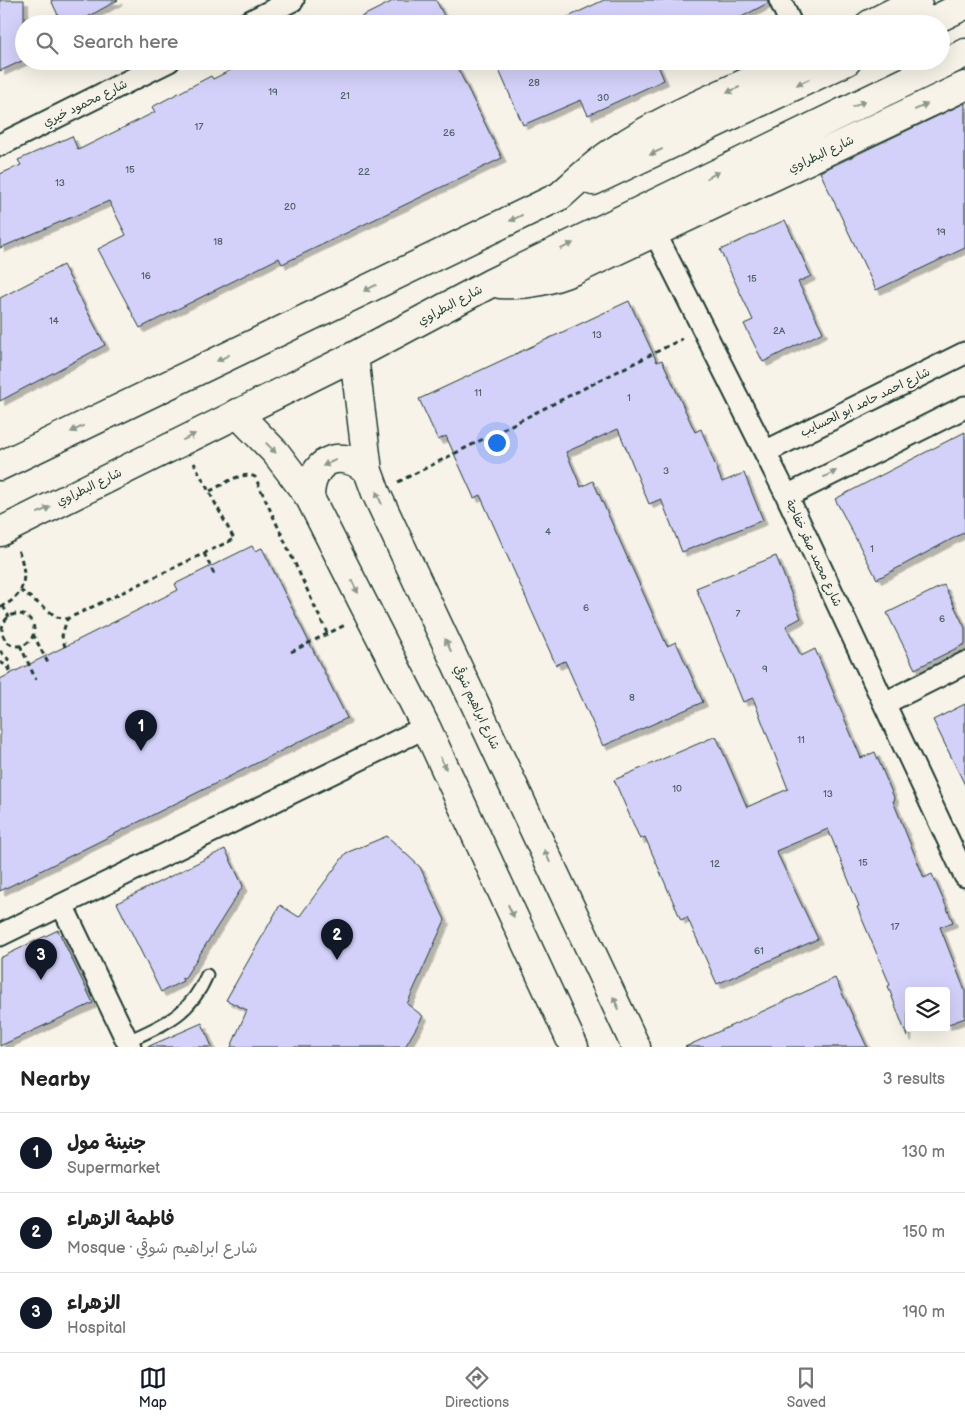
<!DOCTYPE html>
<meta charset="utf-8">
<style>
:root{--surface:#fff;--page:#f6f6f6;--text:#222;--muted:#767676;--line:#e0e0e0;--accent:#111827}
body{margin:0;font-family:"Balsamiq Sans","Playpen Sans Arabic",sans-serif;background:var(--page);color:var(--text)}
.controls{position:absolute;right:15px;bottom:15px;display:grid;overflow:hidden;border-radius:5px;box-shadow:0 5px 20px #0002}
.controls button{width:45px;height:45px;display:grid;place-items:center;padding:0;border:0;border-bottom:1px solid var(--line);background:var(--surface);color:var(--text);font:25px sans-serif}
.you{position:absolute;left:496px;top:442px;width:18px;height:18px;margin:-12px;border:4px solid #fff;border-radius:50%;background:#1a73e8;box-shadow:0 0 0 8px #1a73e833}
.badge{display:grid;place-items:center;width:32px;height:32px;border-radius:50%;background:var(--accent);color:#fff;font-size:16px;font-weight:700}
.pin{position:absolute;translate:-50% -41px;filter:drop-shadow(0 1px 2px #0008)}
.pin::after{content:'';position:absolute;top:26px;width:18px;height:15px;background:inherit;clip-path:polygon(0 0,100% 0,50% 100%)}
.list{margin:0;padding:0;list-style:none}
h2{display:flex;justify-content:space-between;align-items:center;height:65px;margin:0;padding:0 20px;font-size:21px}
h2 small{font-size:16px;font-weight:400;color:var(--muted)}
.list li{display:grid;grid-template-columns:32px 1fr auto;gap:15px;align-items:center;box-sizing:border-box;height:80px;padding:0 20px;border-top:1px solid var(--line)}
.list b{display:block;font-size:19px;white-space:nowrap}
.list p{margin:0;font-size:16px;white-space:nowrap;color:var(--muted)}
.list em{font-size:16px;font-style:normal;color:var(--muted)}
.icon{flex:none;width:28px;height:28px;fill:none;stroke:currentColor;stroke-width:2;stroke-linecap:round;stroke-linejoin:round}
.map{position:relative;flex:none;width:965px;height:1047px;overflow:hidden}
.search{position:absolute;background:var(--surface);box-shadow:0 5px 20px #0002;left:15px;right:15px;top:15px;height:55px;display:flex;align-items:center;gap:12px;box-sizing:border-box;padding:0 18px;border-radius:28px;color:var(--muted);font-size:19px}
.sheet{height:305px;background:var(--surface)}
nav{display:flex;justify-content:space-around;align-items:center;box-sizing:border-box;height:70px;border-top:1px solid var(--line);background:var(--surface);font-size:14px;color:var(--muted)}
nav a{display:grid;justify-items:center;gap:2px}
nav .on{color:var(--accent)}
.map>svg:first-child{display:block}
</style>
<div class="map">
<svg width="965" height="1047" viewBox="0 0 965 1047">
<defs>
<filter id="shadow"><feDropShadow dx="4.5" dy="4.5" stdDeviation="0" flood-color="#0004"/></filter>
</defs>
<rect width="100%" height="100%" fill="#f7f3e8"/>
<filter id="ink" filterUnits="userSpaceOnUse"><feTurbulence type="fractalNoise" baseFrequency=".02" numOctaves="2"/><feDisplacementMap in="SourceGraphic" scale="10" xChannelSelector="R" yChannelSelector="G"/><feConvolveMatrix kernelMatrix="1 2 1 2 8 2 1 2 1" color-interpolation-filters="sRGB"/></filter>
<g filter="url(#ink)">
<!-- building -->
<path fill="#d3d0f9" stroke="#1f3d34" filter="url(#shadow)" d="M 0,0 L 24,0 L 24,60 L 0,71 Z
M 51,0 L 118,0 L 75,24 L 62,24 Z
M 395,0 L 436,0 L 448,24 L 347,24 Z
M 604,0 L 768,0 L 768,3 L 728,24 L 553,24 Z
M 249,61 L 454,61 L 502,158 L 282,264 L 279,258 L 140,328 L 98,249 L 126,235 L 109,201 L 0,248 L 0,174 L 21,165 L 18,160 L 72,136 L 78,150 L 155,112 L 152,107 L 211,76 L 213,79 Z
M 495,61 L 656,61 L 664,80 L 588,115 L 581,100 L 523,125 Z
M 965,103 L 965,248 L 876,290 L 820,172 Z
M 785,220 L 811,276 L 798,282 L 823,332 L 763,362 L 744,324 L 753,320 L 720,250 Z
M 63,265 L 105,345 L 0,401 L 0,298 Z
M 629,301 L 657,362 L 662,360 L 695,432 L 701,429 L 722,482 L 744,473 L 763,520 L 682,552 L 661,499 L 649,504 L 618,429 L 566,452 L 581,487 L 593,481 L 667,646 L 676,642 L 703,702 L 603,746 L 565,661 L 556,665 L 480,495 L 474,498 L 446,436 L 438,440 L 419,399 Z
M 965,432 L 965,532 L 877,579 L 835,499 Z
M 252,546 L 255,551 L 262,548 L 347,718 L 0,891 L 0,679 L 178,590 L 175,584 Z
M 776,556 L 801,618 L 786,626 L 801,656 L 815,649 L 861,758 L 875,752 L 895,800 L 893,801 L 924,878 L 932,874 L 953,922 L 940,927 L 965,991 L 965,1018 L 946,1025 L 946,991 L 909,991 L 907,1037 L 888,986 L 890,985 L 857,907 L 859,906 L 828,829 L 776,851 L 818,939 L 717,984 L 687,917 L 681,920 L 645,837 L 640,839 L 614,780 L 716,736 L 747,807 L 788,789 L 753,698 L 743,702 L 696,588 Z
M 944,585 L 965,628 L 965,644 L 915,669 L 887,613 Z
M 965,704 L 965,785 L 933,720 Z
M 387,836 L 420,867 L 445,920 L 407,1004 L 423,1016 L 405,1047 L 231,1047 L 247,1010 L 226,1000 L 280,905 L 299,917 L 346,853 Z
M 225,849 L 243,886 L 184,979 L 181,977 L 183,981 L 161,992 L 117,903 Z
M 58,930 L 93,1003 L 0,1046 L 0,958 Z
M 835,978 L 867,1047 L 685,1047 Z
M 202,1023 L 212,1047 L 147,1047 Z"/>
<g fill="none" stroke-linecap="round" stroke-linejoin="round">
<defs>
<path id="lane" d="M 128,1041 C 165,1024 190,1015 207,975"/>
<path id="street" d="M 780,0 L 791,24
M 245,24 L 293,0
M 0,145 L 169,61
M 655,233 L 787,496 L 965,876
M 765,452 L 965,353
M 787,496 L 965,407
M 885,703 L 965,663
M 62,905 L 130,1047
M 0,935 L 426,727"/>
<path id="secondary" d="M 870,24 L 918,0
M 926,24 L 965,5
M 593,181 L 847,61
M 500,284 C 528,286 550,280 575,270 L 965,86
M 354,356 L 368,471 L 376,493 L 636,1047
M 237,413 L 276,453 L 310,498 L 426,727 L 574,1047
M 0,466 L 560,196 C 578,180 595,163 616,150 C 668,114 736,89 793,61
M 310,498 C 310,461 339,446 368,471
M 0,532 L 354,356 L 491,283 L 965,53"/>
</defs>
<!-- lane casing -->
<use href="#lane" stroke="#1f3d34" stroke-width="15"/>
<!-- street casing -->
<use href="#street" stroke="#1f3d34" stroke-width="25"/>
<!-- secondary casing -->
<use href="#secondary" stroke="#1f3d34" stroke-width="31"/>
<!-- path -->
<path stroke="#1f3d34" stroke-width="3" stroke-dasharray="5 4" stroke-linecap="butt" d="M 398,482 L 682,339
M 210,491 C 223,485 242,470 255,477 L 327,633
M 204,553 L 214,574
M 20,590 L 57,617 L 67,619 L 234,539 L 194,463
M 3,606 L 9,617
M 0,607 C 27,597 28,573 18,550
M2 630a16 16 0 1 1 32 0a16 16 0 1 1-32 0Z
M 33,634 L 49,665
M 20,645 L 36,680
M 65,647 L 62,636 L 67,619
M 0,651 L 8,659 L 11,674
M 291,652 L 347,624
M 0,662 L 7,666 L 9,671"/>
<!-- lane -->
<use href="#lane" stroke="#f7f3e8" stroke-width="11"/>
<!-- street -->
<use href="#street" stroke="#f7f3e8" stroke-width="21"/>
<!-- secondary -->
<use href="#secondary" stroke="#f7f3e8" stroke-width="28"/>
</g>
<!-- one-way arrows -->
<defs><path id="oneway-solid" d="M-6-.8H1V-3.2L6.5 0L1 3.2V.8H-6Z" transform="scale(1.25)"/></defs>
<g fill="#8b988e">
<use href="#oneway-solid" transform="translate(803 82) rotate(155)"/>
<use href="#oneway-solid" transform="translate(733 90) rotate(155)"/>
<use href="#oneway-solid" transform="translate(859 104) rotate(-26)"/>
<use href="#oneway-solid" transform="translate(921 107) rotate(-25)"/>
<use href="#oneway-solid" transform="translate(656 152) rotate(155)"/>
<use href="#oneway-solid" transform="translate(713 175) rotate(-26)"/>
<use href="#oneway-solid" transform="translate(516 218) rotate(154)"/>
<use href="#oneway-solid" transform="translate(567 246) rotate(-26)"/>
<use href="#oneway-solid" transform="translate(370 288) rotate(154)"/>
<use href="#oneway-solid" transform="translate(223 358) rotate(154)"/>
<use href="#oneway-solid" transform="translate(77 429) rotate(154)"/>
<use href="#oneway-solid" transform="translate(189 437) rotate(-27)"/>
<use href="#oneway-solid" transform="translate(271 448) rotate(46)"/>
<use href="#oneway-solid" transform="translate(329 463) rotate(155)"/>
<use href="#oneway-solid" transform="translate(830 474) rotate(-27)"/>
<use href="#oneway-solid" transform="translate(379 498) rotate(-114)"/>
<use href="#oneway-solid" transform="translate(44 510) rotate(-26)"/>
<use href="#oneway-solid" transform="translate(355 587) rotate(63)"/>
<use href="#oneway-solid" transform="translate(448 645) rotate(-115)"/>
<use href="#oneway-solid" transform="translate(443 763) rotate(65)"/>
<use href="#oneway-solid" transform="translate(547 856) rotate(-115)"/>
<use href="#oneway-solid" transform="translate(511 911) rotate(65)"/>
<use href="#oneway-solid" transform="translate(616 1003) rotate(-115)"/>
</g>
</g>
<g text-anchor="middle" stroke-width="4.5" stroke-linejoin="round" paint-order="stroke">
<!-- number labels -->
<g font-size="10" fill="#4c6265">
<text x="534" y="86">28</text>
<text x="273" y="95">19</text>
<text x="345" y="99">21</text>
<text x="603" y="101">30</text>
<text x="199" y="130">17</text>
<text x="449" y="136">26</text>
<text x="130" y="173">15</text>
<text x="364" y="175">22</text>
<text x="60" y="186">13</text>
<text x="290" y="210">20</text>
<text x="941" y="235">19</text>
<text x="218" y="245">18</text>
<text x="146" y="279">16</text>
<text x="752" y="282">15</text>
<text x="54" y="324">14</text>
<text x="779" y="334">2A</text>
<text x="597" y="338">13</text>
<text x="478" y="396">11</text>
<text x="629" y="401">1</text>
<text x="666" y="474">3</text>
<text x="548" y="535">4</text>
<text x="872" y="552">1</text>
<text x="586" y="611">6</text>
<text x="738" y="617">7</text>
<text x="942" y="622">6</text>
<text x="765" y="672">9</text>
<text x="632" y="701">8</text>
<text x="801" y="743">11</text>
<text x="677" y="792">10</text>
<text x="828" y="797">13</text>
<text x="863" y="866">15</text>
<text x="715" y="867">12</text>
<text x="895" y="930">17</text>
<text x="759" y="954">61</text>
</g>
<!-- street labels -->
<g font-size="12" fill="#1f3d34" stroke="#f7f3e8">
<text transform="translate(85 103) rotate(-26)" y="4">شارع محمود خيري</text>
<text transform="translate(821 154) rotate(-25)" y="4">شارع البطراوي</text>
<text transform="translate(450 305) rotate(-28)" y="4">شارع البطراوي</text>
<text transform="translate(865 402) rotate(-26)" y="4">شارع احمد حامد ابو الحسايب</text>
<text transform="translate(89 487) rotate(-26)" y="4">شارع البطراوي</text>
<text transform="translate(814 553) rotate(65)" y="4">شارع محمد صقر خفاجة</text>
<text transform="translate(477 707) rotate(65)" y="4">شارع ابراهيم شوقي</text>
</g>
</g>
</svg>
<div class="controls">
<button><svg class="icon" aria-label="layers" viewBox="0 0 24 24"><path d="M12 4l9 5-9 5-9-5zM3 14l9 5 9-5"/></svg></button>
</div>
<div class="you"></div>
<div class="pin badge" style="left:141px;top:751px">1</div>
<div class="pin badge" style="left:337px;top:960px">2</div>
<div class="pin badge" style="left:41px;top:980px">3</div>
<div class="search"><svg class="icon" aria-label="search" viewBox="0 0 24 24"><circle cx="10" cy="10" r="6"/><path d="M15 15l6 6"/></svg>Search here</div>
</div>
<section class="sheet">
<h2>Nearby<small>3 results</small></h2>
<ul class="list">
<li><span class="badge">1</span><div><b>جنينة مول</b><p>Supermarket</p></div><em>130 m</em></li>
<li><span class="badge">2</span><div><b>فاطمة الزهراء</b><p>Mosque · شارع ابراهيم شوقي</p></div><em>150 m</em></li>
<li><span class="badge">3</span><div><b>الزهراء</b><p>Hospital</p></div><em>190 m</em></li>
</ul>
</section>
<nav>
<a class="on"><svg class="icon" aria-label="map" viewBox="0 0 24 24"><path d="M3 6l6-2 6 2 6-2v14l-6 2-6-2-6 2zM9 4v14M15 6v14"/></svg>Map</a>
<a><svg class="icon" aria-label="directions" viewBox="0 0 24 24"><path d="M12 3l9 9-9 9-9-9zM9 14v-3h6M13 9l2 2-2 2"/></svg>Directions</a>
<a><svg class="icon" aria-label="saved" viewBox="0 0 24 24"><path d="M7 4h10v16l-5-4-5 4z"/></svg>Saved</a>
</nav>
